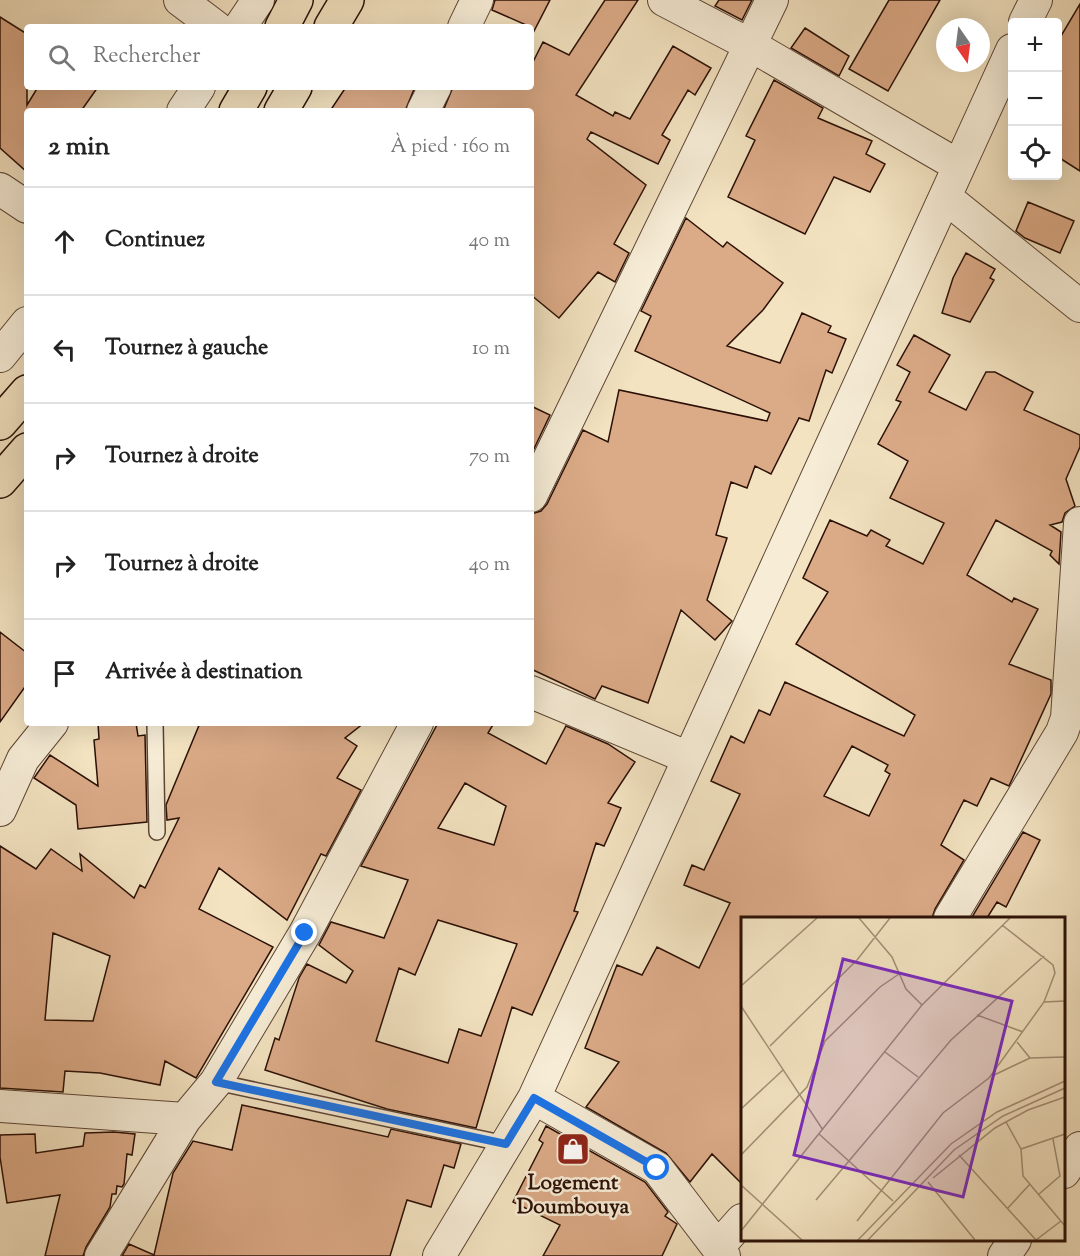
<!DOCTYPE html>
<html lang="fr">
<meta charset="utf-8">
<style>
:root{--surface:#fff;--page:#f2f2f2;--text:#222;--muted:#767676;--line:#e0e0e0}
body{margin:0;font-family:"Sorts Mill Goudy",serif;background:var(--page);color:var(--text)}
.controls{position:absolute;right:18px;top:18px;display:grid;overflow:hidden;border-radius:6px;box-shadow:0 6px 24px #0002}
.controls button{width:54px;height:54px;display:grid;place-items:center;padding:0;border:0;border-bottom:2px solid var(--line);background:var(--surface);color:var(--text);font:30px sans-serif}
.compass{position:absolute;left:936px;top:18px;width:54px;height:54px;border-radius:50%;background:var(--surface);box-shadow:0 6px 24px #0002;rotate:166deg}
.stop{position:absolute;width:18px;height:18px;margin:-14px;border:4px solid #1a73e8;border-radius:50%;background:#fff}
.stop.end{background:#1a73e8;border-color:#fff;box-shadow:0 2px 6px #0008}
.list{margin:0;padding:0;list-style:none}
h2{display:flex;justify-content:space-between;align-items:center;height:78px;margin:0;padding:0 24px;font-size:26px}
h2 small{font-size:20px;font-weight:400;color:var(--muted)}
.list li{display:grid;grid-template-columns:39px 1fr auto;gap:18px;align-items:center;box-sizing:border-box;height:108px;padding:0 24px;border-top:2px solid var(--line)}
.list b{display:block;font-size:22px;white-space:nowrap}
.list em{font-size:20px;font-style:normal;color:var(--muted)}
.icon{flex:none;width:33px;height:33px;fill:none;stroke:currentColor;stroke-width:2;stroke-linecap:round;stroke-linejoin:round}
.map{position:relative;flex:none;width:1080px;height:1256px;overflow:hidden}
.search{position:absolute;background:var(--surface);box-shadow:0 6px 24px #0002;left:24px;top:24px;width:510px;height:66px;display:flex;align-items:center;gap:15px;box-sizing:border-box;padding:0 21px;border-radius:6px;color:var(--muted);font-size:22px}
.panel{position:absolute;background:var(--surface);box-shadow:0 6px 24px #0002;left:24px;top:108px;width:510px;height:618px;border-radius:6px}
.map>svg:first-child{display:block}
</style>
<div class="map">
<svg width="1080" height="1256" viewBox="0 0 1080 1256">
<rect width="100%" height="100%" fill="#f3e3c1"/>
<filter id="stains"><feTurbulence type="fractalNoise" baseFrequency=".00333" numOctaves="4"/><feColorMatrix values="0 0 0 0 .2 0 0 0 0 .09 0 0 0 0 .02 0 0 0 .5 -.17"/></filter>
<radialGradient id="worn" r=".72"><stop offset=".6" stop-color="#630" stop-opacity="0"/><stop offset="1" stop-color="#630" stop-opacity=".3"/></radialGradient>
<!-- building -->
<path fill="#dbaa87" stroke="#2b1006" stroke-width="1.5" fill-rule="evenodd" d="M 495,0 L 550,0 L 534,31 L 531,27 L 492,10 Z
M 605,0 L 638,0 L 576,95 L 613,116 L 615,112 L 630,119 L 673,46 L 711,68 L 695,95 L 688,90 L 662,135 L 670,140 L 658,164 L 591,132 L 587,139 L 646,185 L 614,244 L 629,253 L 615,282 L 598,272 L 559,318 L 531,295 L 531,111 L 443,111 L 453,87 L 531,87 L 531,66 L 543,42 L 569,55 Z
M 719,0 L 752,0 L 742,20 L 715,6 Z
M 889,0 L 940,0 L 888,91 L 849,69 Z
M 1080,4 L 1080,171 L 1058,157 L 1058,41 Z
M 0,17 L 27,34 L 27,105 L 38,87 L 98,87 L 81,111 L 27,111 L 27,172 L 0,148 Z
M 805,28 L 849,56 L 839,76 L 791,48 Z
M 774,80 L 823,108 L 818,118 L 872,141 L 866,154 L 885,164 L 870,192 L 834,177 L 805,234 L 728,197 L 755,140 L 746,136 Z
M 346,87 L 415,87 L 405,111 L 330,111 Z
M 1028,202 L 1074,221 L 1060,253 L 1025,238 L 1016,231 Z
M 686,218 L 723,247 L 727,242 L 783,283 L 763,310 L 727,346 L 780,363 L 802,313 L 831,326 L 828,332 L 846,339 L 832,373 L 826,370 L 809,421 L 799,418 L 771,474 L 755,466 L 747,488 L 731,482 L 716,535 L 727,538 L 707,600 L 732,621 L 715,640 L 681,610 L 648,703 L 602,686 L 595,699 L 531,669 L 531,514 L 541,511 L 547,504 L 583,430 L 608,442 L 619,390 L 767,421 L 770,413 L 635,351 L 651,316 L 641,311 Z
M 966,253 L 995,269 L 990,278 L 994,280 L 970,322 L 942,313 L 953,278 Z
M 914,335 L 950,355 L 929,392 L 966,410 L 986,372 L 995,372 L 1033,392 L 1024,410 L 1080,435 L 1080,447 L 1066,479 L 1075,506 L 1065,513 L 1062,522 L 1050,525 L 1061,532 L 1059,564 L 1050,555 L 1052,551 L 996,520 L 967,575 L 1012,602 L 1014,598 L 1038,609 L 1009,664 L 1051,680 L 1051,694 L 1009,786 L 991,778 L 977,806 L 964,800 L 941,845 L 964,860 L 935,909 L 932,918 L 742,918 L 742,1184 L 712,1154 L 690,1182 L 666,1153 L 586,1107 L 619,1062 L 585,1048 L 617,965 L 642,975 L 657,947 L 699,968 L 730,903 L 684,885 L 692,865 L 704,870 L 740,794 L 711,781 L 731,736 L 744,743 L 759,710 L 770,715 L 785,682 L 904,736 L 915,715 L 796,644 L 828,592 L 803,578 L 830,520 L 867,536 L 871,530 L 890,540 L 886,546 L 923,564 L 944,523 L 890,498 L 908,461 L 878,444 L 901,402 L 896,400 L 910,372 L 897,365 ZM 852,746 L 888,765 L 885,771 L 890,774 L 869,816 L 824,796 Z
M 531,406 L 550,415 L 531,455 Z
M 0,632 L 27,653 L 27,684 L 0,722 Z
M 98,723 L 136,723 L 138,736 L 145,735 L 147,822 L 78,829 L 76,805 L 34,778 L 50,755 L 98,786 L 94,740 L 99,739 Z
M 200,723 L 364,723 L 345,738 L 357,746 L 337,778 L 361,790 L 326,856 L 321,854 L 287,920 L 219,868 L 199,909 L 273,947 L 196,1078 L 165,1061 L 160,1085 L 100,1073 L 65,1071 L 63,1092 L 0,1088 L 0,846 L 36,869 L 51,849 L 82,871 L 80,854 L 134,898 L 140,885 L 145,888 L 179,818 L 167,820 L 166,805 ZM 53,933 L 110,956 L 93,1021 L 45,1020 Z
M 438,723 L 494,723 L 488,733 L 546,764 L 566,726 L 608,744 L 635,762 L 608,803 L 621,808 L 604,846 L 596,843 L 574,911 L 578,912 L 532,1015 L 512,1007 L 476,1128 L 387,1109 L 265,1070 L 275,1038 L 279,1040 L 299,978 L 307,964 L 346,983 L 353,971 L 319,945 L 331,922 L 384,938 L 408,880 L 361,866 ZM 465,783 L 506,806 L 494,845 L 438,828 ZM 438,920 L 517,944 L 481,1036 L 459,1029 L 448,1063 L 376,1041 L 399,968 L 415,975 Z
M 1023,832 L 1040,840 L 1006,907 L 997,902 L 987,918 L 975,918 L 972,917 Z
M 242,1105 L 388,1137 L 391,1129 L 461,1144 L 454,1168 L 444,1165 L 431,1207 L 407,1200 L 390,1256 L 122,1256 L 129,1244 L 154,1255 L 173,1173 L 193,1141 L 232,1150 Z
M 546,1126 L 645,1182 L 668,1212 L 665,1216 L 677,1224 L 662,1256 L 543,1256 L 560,1225 L 513,1202 L 543,1143 L 539,1140 Z
M 114,1132 L 135,1134 L 132,1155 L 127,1154 L 124,1184 L 122,1187 L 117,1186 L 116,1194 L 112,1194 L 110,1207 L 86,1247 L 83,1256 L 45,1256 L 60,1195 L 7,1203 L 0,1157 L 0,1135 L 35,1134 L 36,1153 L 83,1146 L 85,1133 Z"/>
<g fill="none" stroke-linecap="round" stroke-linejoin="round">
<defs>
<path id="service" d="M 155,723 L 157,832
M 216,1082 L 506,1144"/>
<path id="minor" d="M 180,0 L 216,27
M 664,0 L 752,46 L 959,166
M 1025,22 L 1036,0
M 240,27 L 258,0
M 464,27 L 477,0
M 183,111 L 199,87
M 423,111 L 435,87
M 0,189 L 27,207
M 945,197 L 1080,306
M 0,356 L 27,323
M 531,496 L 772,0
M 531,692 L 689,758
M 0,810 L 23,759 L 52,723
M 950,918 L 1062,732 L 1067,718 L 1080,523
M 534,1098 L 657,1168 L 724,1256
M 0,1106 L 185,1119
M 1064,1172 L 1080,1148
M 718,1247 L 742,1220
M 101,1256 L 185,1119 L 216,1082 L 305,933 L 417,723
M 439,1256 L 534,1098 L 1012,50
M 1004,1256 L 1015,1240"/>
<path id="trunk" d="M 282,27 L 296,0
M 331,27 L 347,0
M 236,111 L 250,87
M 281,111 L 295,87
M 0,423 L 27,392
M 0,481 L 27,450"/>
</defs>
<!-- service casing -->
<use href="#service" stroke="#5d4535" stroke-width="18"/>
<!-- minor casing -->
<use href="#minor" stroke="#5d4535" stroke-width="34"/>
<!-- trunk casing -->
<use href="#trunk" stroke="#2b1006" stroke-width="36"/>
<!-- service -->
<use href="#service" stroke="#f7edd7" stroke-width="15"/>
<!-- minor -->
<use href="#minor" stroke="#f7edd7" stroke-width="32"/>
<!-- trunk -->
<use href="#trunk" stroke="#f3e3c1" stroke-width="33"/>
</g>
<g fill="none" stroke-linecap="round" stroke-linejoin="round">
<!-- route -->
<path stroke="#1a73e8" stroke-width="8" d="M 305,933 L 216,1082 L 506,1144 L 534,1098 L 657,1168"/>
</g>
<!-- icons -->
<defs>
<symbol id="shop-square" viewBox="-11 -11 22 22"><rect x="-9" y="-9" width="18" height="18" rx="4" fill="#8f2418" stroke="#f7edd7"/><path d="M-5-2.5h2.3a2.7 3.5 0 0 1 5.4 0H5L5.5 6h-11ZM-1.5-2.5h3a1.5 2.3 0 0 0-3 0Z" fill="#fff"/></symbol>
</defs>
<g fill-rule="evenodd">
<use href="#shop-square" x="554" y="1130" width="38" height="38"/>
</g>
<g text-anchor="middle" stroke-width="5" stroke-linejoin="round" paint-order="stroke">
<!-- poi labels -->
<g font-size="21" font-weight="bold" fill="#2b1006" stroke="#f7edd7">
<text x="573" y="1189">Logement<tspan x="573" dy="24">Doumbouya</tspan></text>
</g>
</g>
<!-- overview -->
<g transform="translate(741 917)">
<rect width="324" height="324" fill="#f3e3c1"/>
<path fill="none" stroke="#a38f76" stroke-width="1.5" d="M 118,1 L 151,40 L 165,72 L 181,88M 0,69 L 76,1M 303,85 L 324,84M 0,89 L 82,213M 236,98 L 282,115M 276,125 L 289,141M 29,129 L 116,43 L 149,1M 144,135 L 177,160M 251,159 L 289,141 L 324,140M 0,192 L 42,153M 265,205 L 280,232 L 324,217M 78,217 L 152,284M 280,232 L 282,259 L 324,309M 0,238 L 66,170 L 84,124 L 139,70 L 158,57M 218,238 L 295,323M 192,261 L 254,211 L 287,193 L 324,180M 187,265 L 234,323M 0,268 L 61,323M 298,277 L 319,259 L 312,222M 75,283 L 210,123 L 303,39M 266,292 L 289,267M 116,304 L 202,196 L 248,161 L 303,85 L 314,56 L 312,48 L 261,8M 0,314 L 181,88 L 269,1M 117,323 L 210,227 L 256,195 L 324,164M 127,323 L 213,233 L 262,199 L 324,171M 295,323 L 320,304"/>
<path fill="#7b2cbf" fill-opacity="0.15" stroke="#7b2cbf" stroke-width="3" d="M 102,42 L 271,84 L 222,280 L 53,238 Z"/>
<rect width="324" height="324" fill="none" stroke="#2b1006" stroke-width="3"/>
</g>
<rect width="100%" height="100%" filter="url(#stains)"/>
<rect width="100%" height="100%" fill="url(#worn)"/>
</svg>
<div class="controls">
<button>+</button>
<button>−</button>
<button><svg class="icon" aria-label="locate" viewBox="0 0 24 24"><circle cx="12" cy="12" r="6"/><path d="M12 2v4M12 18v4M2 12h4M18 12h4"/></svg></button>
</div>
<svg class="compass" viewBox="-18 -18 36 36"><path d="M0-13l5 13h-10z" fill="#e53935"/><path d="M0 13l5-13h-10z" fill="#767676"/></svg>
<div class="stop" style="left:657px;top:1168px"></div>
<div class="stop end" style="left:305px;top:933px"></div>
<div class="search"><svg class="icon" aria-label="search" viewBox="0 0 24 24"><circle cx="10" cy="10" r="6"/><path d="M15 15l6 6"/></svg>Rechercher</div>
<section class="panel">
<h2>2 min<small>À pied · 160 m</small></h2>
<ul class="list">
<li><svg class="icon" aria-label="ahead" viewBox="0 0 24 24"><path d="M12 20V5M6 11l6-6 6 6"/></svg><div><b>Continuez</b></div><em>40 m</em></li>
<li><svg class="icon" aria-label="left" viewBox="0 0 24 24"><path d="M17 20v-9H6M10 6l-5 5 5 5"/></svg><div><b>Tournez à gauche</b></div><em>10 m</em></li>
<li><svg class="icon" aria-label="right" viewBox="0 0 24 24"><path d="M7 20v-9h11M14 6l5 5-5 5"/></svg><div><b>Tournez à droite</b></div><em>70 m</em></li>
<li><svg class="icon" aria-label="right" viewBox="0 0 24 24"><path d="M7 20v-9h11M14 6l5 5-5 5"/></svg><div><b>Tournez à droite</b></div><em>40 m</em></li>
<li><svg class="icon" aria-label="arrive" viewBox="0 0 24 24"><path d="M6 21V4h12l-3 4 3 4H6"/></svg><div><b>Arrivée à destination</b></div></li>
</ul>
</section>
</div>
